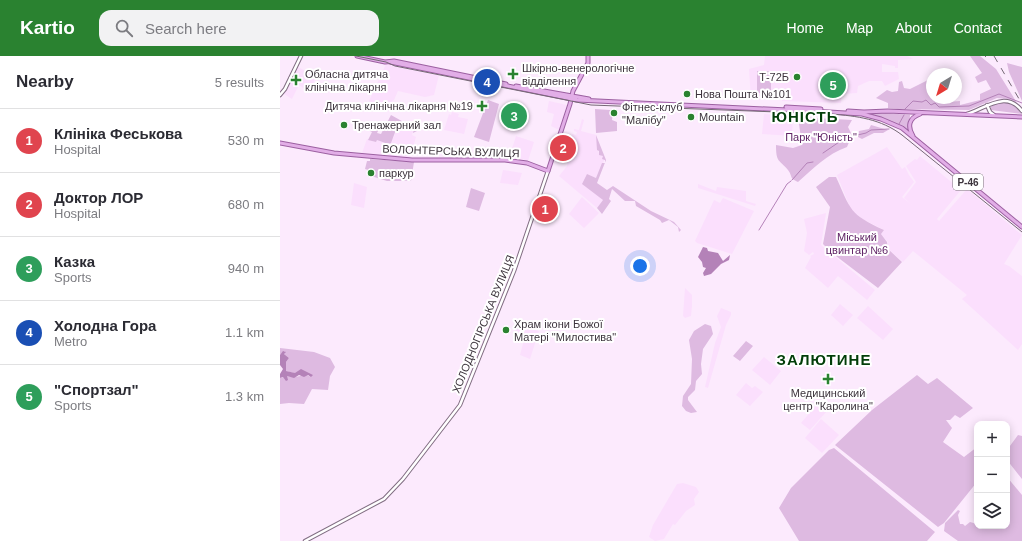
<!DOCTYPE html>
<meta charset="utf-8">
<style>
:root{--surface:#fff;--page:#f2f2f3;--text:#2b2b33;--muted:#7c7c81;--line:#e1e1e2;--accent:#2a8230}
body{margin:0;font-family:Arial,sans-serif;background:var(--page);color:var(--text)}
.controls{position:absolute;right:12px;bottom:12px;display:grid;overflow:hidden;border-radius:8px;box-shadow:0 2px 10px #0003}
.controls button{width:36px;height:36px;display:grid;place-items:center;padding:0;border:0;border-bottom:1px solid var(--line);background:var(--surface);color:var(--text);font:20px sans-serif}
.compass{position:absolute;left:646px;top:12px;width:36px;height:36px;border-radius:50%;background:var(--surface);box-shadow:0 2px 10px #0003;rotate:218deg}
.you{position:absolute;left:360px;top:210px;width:14px;height:14px;margin:-10px;border:3px solid #fff;border-radius:50%;background:#1a73e8;box-shadow:0 0 0 6px #1a73e833}
.badge{display:grid;place-items:center;width:26px;height:26px;border-radius:50%;background:var(--accent);color:#fff;font-size:13px;font-weight:700}
.pin{position:absolute;translate:-50% -50%;border:2px solid #fff;box-shadow:0 1px 4px #0006}
.list{margin:0;padding:0;list-style:none}
h2{display:flex;justify-content:space-between;align-items:center;height:52px;margin:0;padding:0 16px;font-size:17px}
h2 small{font-size:13px;font-weight:400;color:var(--muted)}
.list li{display:grid;grid-template-columns:26px 1fr auto;gap:12px;align-items:center;box-sizing:border-box;height:64px;padding:0 16px;border-top:1px solid var(--line)}
.list b{display:block;font-size:15px;white-space:nowrap}
.list p{margin:0;font-size:13px;white-space:nowrap;color:var(--muted)}
.list em{font-size:13px;font-style:normal;color:var(--muted)}
.icon{flex:none;width:22px;height:22px;fill:none;stroke:currentColor;stroke-width:2;stroke-linecap:round;stroke-linejoin:round}
.map{position:relative;flex:none;width:742px;height:485px;overflow:hidden}
header{display:flex;align-items:center;gap:24px;box-sizing:border-box;height:56px;padding:0 20px;background:var(--accent);color:#fff}
header strong{font-size:19px}
nav{display:flex;gap:22px;margin-inline-start:auto;font-size:14px}
.search{width:280px;height:36px;background:var(--page);display:flex;align-items:center;gap:10px;box-sizing:border-box;padding:0 14px;border-radius:12px;color:var(--muted);font-size:15px}
main{display:flex}
aside{flex:1;background:var(--surface)}
.map>svg:first-child{display:block}
</style>
<header>
<strong>Kartio</strong>
<div class="search"><svg class="icon" aria-label="search" viewBox="0 0 24 24"><circle cx="10" cy="10" r="6"/><path d="M15 15l6 6"/></svg>Search here</div>
<nav><a>Home</a><a>Map</a><a>About</a><a>Contact</a></nav>
</header>
<main>
<aside>
<h2>Nearby<small>5 results</small></h2>
<ul class="list">
<li><span class="badge" style="background:#e0444e">1</span><div><b>Клініка Феськова</b><p>Hospital</p></div><em>530 m</em></li>
<li><span class="badge" style="background:#e0444e">2</span><div><b>Доктор ЛОР</b><p>Hospital</p></div><em>680 m</em></li>
<li><span class="badge" style="background:#2e9e5b">3</span><div><b>Казка</b><p>Sports</p></div><em>940 m</em></li>
<li><span class="badge" style="background:#1a4fb4">4</span><div><b>Холодна Гора</b><p>Metro</p></div><em>1.1 km</em></li>
<li><span class="badge" style="background:#2e9e5b">5</span><div><b>&quot;Спортзал&quot;</b><p>Sports</p></div><em>1.3 km</em></li>
</ul>
</aside>
<div class="map">
<svg width="742" height="485" viewBox="0 0 742 485">
<rect width="100%" height="100%" fill="#fceafd"/>
<!-- built -->
<path fill="#fbdffd" d="M 485,0 L 627,0 L 633,3 L 618,4 L 618,12 L 615,12 L 615,10 L 602,8 L 602,16 L 618,16 L 619,23 L 605,30 L 602,25 L 589,25 L 578,30 L 577,37 L 562,38 L 561,47 L 502,45 L 502,43 L 471,44 L 469,13 L 484,9 Z
M 106,8 L 159,19 L 154,39 L 145,41 L 118,35 L 114,44 L 102,52 L 89,45 Z
M 18,11 L 36,21 L 29,36 L 19,29 L 12,43 L 4,38 Z
M 269,45 L 287,49 L 279,74 L 271,70 L 274,58 L 267,56 Z
M 172,56 L 179,58 L 178,61 L 188,63 L 184,78 L 164,74 L 169,58 L 171,59 Z
M 484,58 L 513,60 L 512,80 L 482,78 Z
M 302,63 L 304,64 L 301,75 L 316,79 L 319,98 L 323,100 L 325,103 L 316,122 L 307,118 L 323,144 L 317,152 L 279,120 L 287,110 L 292,78 L 296,79 L 297,76 L 294,75 L 294,73 L 299,74 Z
M 121,68 L 134,73 L 132,79 L 136,81 L 130,102 L 82,97 L 87,83 L 95,86 L 97,84 L 108,88 L 114,81 L 117,71 Z
M 236,80 L 254,86 L 248,105 L 230,99 Z
M 607,91 L 622,113 L 625,111 L 629,119 L 634,126 L 622,141 L 632,149 L 624,142 L 636,126 L 626,110 L 635,103 L 637,104 L 640,100 L 681,134 L 657,163 L 659,165 L 687,133 L 742,179 L 724,208 L 729,210 L 742,220 L 742,288 L 738,294 L 682,243 L 687,239 L 633,195 L 623,206 L 608,193 L 608,186 L 601,178 L 604,174 L 584,164 L 571,154 L 557,119 Z
M 223,114 L 242,117 L 238,129 L 220,127 Z
M 74,127 L 87,131 L 84,152 L 71,149 Z
M 418,128 L 436,135 L 437,131 L 466,135 L 466,145 L 476,148 L 475,150 L 418,132 Z
M 302,141 L 319,157 L 304,172 L 289,158 Z
M 443,142 L 474,155 L 452,198 L 417,187 L 415,185 L 434,144 L 440,147 Z
M 546,157 L 541,189 L 595,234 L 587,244 L 558,220 L 548,232 L 525,212 L 531,201 L 530,200 L 534,198 L 533,196 L 529,199 L 524,195 L 527,177 L 524,163 Z
M 405,232 L 412,239 L 412,250 L 411,260 L 405,262 L 403,260 Z
M 560,248 L 573,259 L 563,270 L 551,259 Z
M 588,250 L 613,273 L 603,284 L 577,262 Z
M 441,252 L 451,256 L 451,259 L 446,269 L 428,332 L 425,331 L 435,287 L 441,271 L 437,260 Z
M 238,268 L 259,275 L 250,303 L 240,299 L 244,284 L 234,279 Z
M 484,301 L 501,315 L 490,329 L 472,314 Z
M 466,327 L 472,332 L 475,330 L 483,336 L 470,350 L 456,339 Z
M 538,347 L 547,355 L 530,374 L 521,367 Z
M 541,363 L 559,379 L 542,397 L 525,382 Z
M 403,427 L 416,431 L 419,436 L 414,443 L 415,449 L 406,455 L 395,469 L 393,468 L 384,483 L 375,485 L 369,481 L 373,469 L 397,428 Z"/>
<!-- green -->
<path fill="#debae1" d="M 690,0 L 700,0 L 716,13 L 739,50 L 727,43 L 717,42 L 689,54 L 618,53 L 608,52 L 608,47 L 596,42 L 607,34 L 612,36 L 618,35 L 619,26 L 622,25 L 624,32 L 630,33 L 652,22 L 652,27 L 650,29 L 652,31 L 652,42 L 666,42 L 668,46 L 680,45 L 680,49 L 700,44 L 700,38 L 711,33 L 706,24 L 698,27 L 695,21 L 702,17 Z
M 727,7 L 742,11 L 742,45 L 729,16 Z
M 477,15 L 491,15 L 491,37 L 477,37 Z
M 208,44 L 219,48 L 209,86 L 194,81 Z
M 715,46 C 725,46 738,47 742,58 L 711,54 L 711,51 Z
M 315,53 L 330,54 L 333,56 L 332,64 L 337,66 L 337,75 L 316,77 Z
M 606,57 L 630,59 L 629,75 L 606,63 L 588,58 Z
M 111,59 L 136,73 L 137,75 L 133,77 L 134,73 L 121,68 L 117,71 L 111,87 L 108,88 L 97,84 L 96,86 L 88,84 L 92,76 L 90,75 L 91,72 L 99,73 L 97,77 L 101,78 Z
M 518,61 L 572,64 L 568,71 L 572,79 L 567,91 C 547,98 533,113 518,126 C 509,122 513,121 508,114 C 499,103 496,107 496,89 L 513,92 L 522,89 Z
M 591,69 L 608,74 L 603,77 L 594,77 L 582,83 L 578,81 L 579,75 L 589,73 Z
M 316,79 L 326,104 L 317,127 L 327,134 L 333,130 L 371,155 L 394,166 L 401,174 L 399,176 L 398,171 L 389,164 L 382,167 L 380,164 L 356,150 L 355,145 L 345,145 L 332,133 L 329,143 L 331,145 L 322,158 L 317,152 L 323,144 L 302,128 L 307,118 L 316,122 L 322,107 L 325,107 L 325,104 L 322,103 L 323,100 L 319,99 L 319,95 L 317,94 Z
M 90,103 L 134,106 L 131,125 L 107,125 L 88,119 L 88,114 L 85,113 L 87,105 L 90,105 Z
M 549,121 L 556,121 C 571,154 569,158 604,174 L 601,178 L 607,186 L 608,193 L 622,206 L 598,232 L 552,197 L 543,188 L 550,151 L 536,131 Z
M 191,132 L 205,137 L 199,155 L 186,151 Z
M 425,268 L 431,270 L 433,278 L 423,293 L 421,308 L 422,318 L 416,325 L 415,334 L 408,341 L 408,344 L 417,356 L 411,357 L 406,355 L 402,350 L 403,340 L 411,328 L 412,303 L 409,284 L 414,275 Z
M 466,285 L 473,290 L 460,305 L 453,300 Z
M 0,292 L 34,296 L 50,302 L 55,311 L 50,320 L 48,334 L 32,333 L 24,348 L 9,347 L 0,348 L 0,322 L 4,321 L 6,323 L 7,320 L 14,321 L 27,319 L 31,321 L 27,317 L 14,317 L 5,315 L 6,306 L 9,302 L 4,298 L 5,295 L 0,299 Z
M 637,319 L 648,328 L 657,322 L 693,352 L 680,362 L 675,359 L 670,364 L 666,364 L 672,372 L 663,386 L 684,401 L 697,391 L 697,426 L 664,467 L 658,471 L 555,389 L 592,354 Z
M 738,379 L 742,380 L 742,423 L 727,404 L 727,394 Z
M 554,392 L 655,476 L 647,485 L 519,485 L 499,452 L 511,432 L 549,394 Z
M 727,421 L 742,439 L 742,485 L 678,485 L 664,475 L 665,467 L 678,454 L 680,455 L 678,459 L 680,468 L 683,468 L 685,470 L 690,466 L 697,468 L 697,470 L 727,470 Z"/>
<!-- water -->
<path fill="#b482b8" d="M 423,191 L 427,192 L 428,195 L 438,197 L 443,205 L 450,199 L 449,204 L 441,208 L 431,218 L 424,220 L 423,217 L 426,212 L 423,211 L 422,206 L 418,201 Z
M 3,295 L 6,296 L 4,298 L 9,302 L 6,306 L 6,315 L 15,317 L 21,313 L 33,319 L 31,321 L 28,319 L 24,321 L 19,319 L 14,322 L 7,320 L 8,324 L 6,325 L 3,321 L 0,322 L 0,318 L 3,313 L 0,309 L 0,299 Z"/>
<g fill="none" stroke-linecap="round" stroke-linejoin="round">
<!-- stream -->
<path stroke="#b482b8" stroke-width="1" d="M 625,53 L 633,45 L 642,46 L 646,44 L 651,49 L 655,47 L 659,51 L 689,50 L 719,38 L 742,47
M 619,68 L 624,59
M 543,97 L 565,82 L 586,77 L 591,74 L 609,73
M 512,124 L 527,107 L 533,106
M 479,174 L 507,128 L 511,125"/>
<defs>
<path id="secondary" d="M 0,39 L 5,33 L 21,0
M 707,49 L 710,56 L 714,59
M 687,58 C 706,52 726,34 742,55
M 25,485 L 104,443 L 123,423 L 180,349 L 234,215 L 268,115"/>
<path id="primary" d="M 77,0 L 105,6 L 114,5 L 226,28
M 110,6 L 297,44 L 549,56 L 582,58 L 601,63 L 622,72 L 742,171
M 236,30 L 309,43
M 506,51 L 541,53
M 568,55 L 584,56
M 584,56 L 608,55 L 742,61
M 633,80 C 627,70 629,62 640,58
M 0,87 L 54,97 L 132,104 L 225,104 L 247,107 L 268,115 L 290,48 L 293,35 L 308,7 L 308,0"/>
</defs>
<!-- secondary casing -->
<use href="#secondary" stroke="#816d82" stroke-width="4.5"/>
<!-- primary casing -->
<use href="#primary" stroke="#9c60a1" stroke-width="5"/>
<!-- secondary -->
<use href="#secondary" stroke="#fff" stroke-width="2.5"/>
<!-- primary -->
<use href="#primary" stroke="#e2aee7" stroke-width="3"/>
<!-- tram -->
<path stroke="#756975" stroke-width="1" d="M 76,0 L 106,6 L 115,10 L 311,49 L 551,58 C 577,60 601,63 622,79 L 742,176"/>
<!-- rail -->
<path stroke="#756975" stroke-width="1" stroke-dasharray="7 7" stroke-linecap="butt" d="M 705,0 L 706,1
M 714,0 L 742,48"/>
</g>
<!-- markers -->
<g fill="#2a8230" stroke="#fff" stroke-width="1.5">
<path d="M231 12h4v4h4v4h-4v4h-4v-4h-4v-4h4z"/>
<circle cx="517" cy="21" r="4"/>
<path d="M14 18h4v4h4v4h-4v4h-4v-4h-4v-4h4z"/>
<circle cx="407" cy="38" r="4"/>
<path d="M200 44h4v4h4v4h-4v4h-4v-4h-4v-4h4z"/>
<circle cx="334" cy="57" r="4"/>
<circle cx="411" cy="61" r="4"/>
<circle cx="64" cy="69" r="4"/>
<circle cx="91" cy="117" r="4"/>
<circle cx="226" cy="274" r="4"/>
<path d="M546 317h4v4h4v4h-4v4h-4v-4h-4v-4h4z"/>
</g>
<g text-anchor="middle" stroke-width="4" stroke-linejoin="round" paint-order="stroke">
<!-- shield labels -->
<rect fill="#fff" stroke="#777177" stroke-width="1" x="673" y="118" width="30" height="16" rx="3"/>
<g font-size="10" font-weight="bold" fill="#3d343d">
<text x="688" y="130">Р-46</text>
</g>
<!-- poi labels -->
<g font-size="11" fill="#3d343d" stroke="#fff" text-anchor="start">
<text x="242" y="16">Шкірно-венерологічне<tspan x="242" dy="13">відділення</tspan></text>
<text x="25" y="22">Обласна дитяча<tspan x="25" dy="13">клінічна лікарня</tspan></text>
<text x="509" y="25" text-anchor="end">Т-72Б</text>
<text x="415" y="42">Нова Пошта №101</text>
<text x="193" y="54" text-anchor="end">Дитяча клінічна лікарня №19</text>
<text x="342" y="55">Фітнес-клуб<tspan x="342" dy="13">"Малібу"</tspan></text>
<text x="419" y="65">Mountain</text>
<text x="72" y="73">Тренажерний зал</text>
<text x="99" y="121">паркур</text>
<text x="234" y="272">Храм ікони Божої<tspan x="234" dy="13">Матері "Милостива"</tspan></text>
<text x="548" y="341" text-anchor="middle">Медицинський<tspan x="548" dy="13">центр "Каролина"</tspan></text>
</g>
<!-- park labels -->
<g font-size="11" fill="#5f2365" stroke="#fff">
<text x="541" y="85">Парк "Юність"</text>
<text x="577" y="185">Міський<tspan x="577" dy="13">цвинтар №6</tspan></text>
</g>
<!-- street labels -->
<g font-size="11" fill="#3d343d" stroke="#fff">
<text transform="translate(171 95) rotate(2)" y="4">ВОЛОНТЕРСЬКА ВУЛИЦЯ</text>
<text transform="translate(203 268) rotate(-68)" y="4">ХОЛОДНОГІРСЬКА ВУЛИЦЯ</text>
</g>
<!-- district labels -->
<g font-size="15" font-weight="bold" letter-spacing="1" fill="#023e09" stroke="#fff">
<text x="525" y="66">ЮНІСТЬ</text>
<text x="544" y="309">ЗАЛЮТИНЕ</text>
</g>
</g>
</svg>
<div class="controls">
<button>+</button>
<button>−</button>
<button><svg class="icon" aria-label="layers" viewBox="0 0 24 24"><path d="M12 4l9 5-9 5-9-5zM3 14l9 5 9-5"/></svg></button>
</div>
<svg class="compass" viewBox="-18 -18 36 36"><path d="M0-13l5 13h-10z" fill="#e53935"/><path d="M0 13l5-13h-10z" fill="#7c7c81"/></svg>
<div class="you"></div>
<div class="pin badge" style="left:265px;top:153px;background:#e0444e">1</div>
<div class="pin badge" style="left:283px;top:92px;background:#e0444e">2</div>
<div class="pin badge" style="left:234px;top:60px;background:#2e9e5b">3</div>
<div class="pin badge" style="left:207px;top:26px;background:#1a4fb4">4</div>
<div class="pin badge" style="left:553px;top:29px;background:#2e9e5b">5</div>
</div>
</main>
